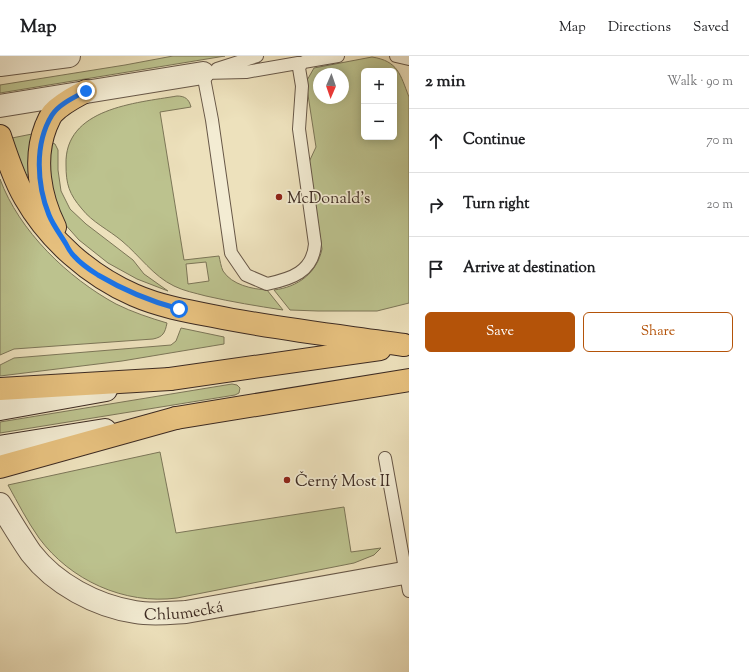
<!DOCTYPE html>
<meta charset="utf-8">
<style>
:root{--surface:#fff;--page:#f2f2f2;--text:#202124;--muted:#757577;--line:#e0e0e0;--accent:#b45309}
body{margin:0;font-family:"Sorts Mill Goudy",serif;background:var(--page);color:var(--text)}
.controls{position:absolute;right:12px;top:12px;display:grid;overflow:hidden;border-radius:6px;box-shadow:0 2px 10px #0003}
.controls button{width:36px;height:36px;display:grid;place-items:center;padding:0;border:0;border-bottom:1px solid var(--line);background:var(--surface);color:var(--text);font:20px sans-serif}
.compass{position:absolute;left:313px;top:12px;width:36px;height:36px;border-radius:50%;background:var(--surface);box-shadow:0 2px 10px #0003;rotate:182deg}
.stop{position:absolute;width:12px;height:12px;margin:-9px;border:3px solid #1a73e8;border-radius:50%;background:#fff}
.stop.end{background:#1a73e8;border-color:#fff;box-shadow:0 1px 4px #0008}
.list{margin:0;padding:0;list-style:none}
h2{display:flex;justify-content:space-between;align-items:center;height:52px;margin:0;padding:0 16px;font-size:17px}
h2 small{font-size:13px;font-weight:400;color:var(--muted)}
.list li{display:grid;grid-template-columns:26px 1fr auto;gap:12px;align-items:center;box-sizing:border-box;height:64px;padding:0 16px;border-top:1px solid var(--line)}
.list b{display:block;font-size:15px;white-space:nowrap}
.list em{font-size:13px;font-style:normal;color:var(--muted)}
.actions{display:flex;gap:8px;padding:12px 16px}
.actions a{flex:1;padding:9px 0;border:1px solid var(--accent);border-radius:6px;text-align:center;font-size:14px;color:var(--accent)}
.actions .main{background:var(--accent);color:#fff}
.icon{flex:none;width:22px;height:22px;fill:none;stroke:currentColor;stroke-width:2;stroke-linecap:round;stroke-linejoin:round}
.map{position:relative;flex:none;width:409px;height:616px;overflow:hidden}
header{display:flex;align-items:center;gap:24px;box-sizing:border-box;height:56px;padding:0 20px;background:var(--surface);border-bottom:1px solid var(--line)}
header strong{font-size:19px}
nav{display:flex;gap:22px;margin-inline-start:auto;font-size:14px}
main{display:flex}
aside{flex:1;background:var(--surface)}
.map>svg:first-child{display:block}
</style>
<header>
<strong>Map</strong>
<nav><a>Map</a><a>Directions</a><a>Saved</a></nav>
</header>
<main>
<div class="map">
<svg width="409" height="616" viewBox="0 0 409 616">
<rect width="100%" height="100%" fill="#ede1bc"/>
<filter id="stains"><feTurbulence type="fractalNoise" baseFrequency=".005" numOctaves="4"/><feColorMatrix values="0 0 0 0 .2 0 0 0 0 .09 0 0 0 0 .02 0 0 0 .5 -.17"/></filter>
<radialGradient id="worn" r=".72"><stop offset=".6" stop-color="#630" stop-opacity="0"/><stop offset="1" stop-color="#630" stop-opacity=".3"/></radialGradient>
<!-- grass -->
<path fill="#bcc28e" stroke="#7c7658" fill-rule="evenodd" d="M 173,0 L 225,0 L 0,37 L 0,29 L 125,9 Z
M 372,1 C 398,5 400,18 409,41 L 409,247 L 377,255 L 318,255 L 290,254 L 274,234 C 298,231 317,217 322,193 L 309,106 L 316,91 L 306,26 L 314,12 ZM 364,15 L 394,15 L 394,81 L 364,81 ZM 319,18 L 343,18 L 343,42 L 319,42 Z
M 177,40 C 185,40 189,43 191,51 L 160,56 L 184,204 L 219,200 C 220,204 221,211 223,215 C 232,229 252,233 267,234 L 283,254 C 257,250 232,246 206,240 C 195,237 184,235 174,230 C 153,220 140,200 122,185 C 109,174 92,166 82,153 C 69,138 66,128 66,109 C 64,52 136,47 177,40 ZM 206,206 L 209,225 L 188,228 L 186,208 Z
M 32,78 L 29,119 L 27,119 L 24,117 L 12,82 Z
M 50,86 L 55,88 L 58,94 L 58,114 L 61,135 L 70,153 L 86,168 L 133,204 L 144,218 L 168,235 L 137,223 L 108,207 L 79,184 L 62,165 L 50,128 Z
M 0,123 C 19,175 68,222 116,248 C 132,256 150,262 167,267 C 165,277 163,281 153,283 L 14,293 L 0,299 Z
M 181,272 L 224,281 L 224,288 L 122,305 L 0,320 L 0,309 L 14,302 L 171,289 L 176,285 Z
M 232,328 L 237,329 L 240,332 L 239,337 L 235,339 L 0,377 L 0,366 Z
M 160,396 L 176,477 L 344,451 L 351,496 L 381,492 L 374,499 L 354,507 L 177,542 C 124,549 70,524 39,482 C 27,465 18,447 8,429 Z"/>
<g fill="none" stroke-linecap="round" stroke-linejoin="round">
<defs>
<path id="service" d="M 396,0 L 409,3
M 217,13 L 257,0
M 203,17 L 212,64 L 231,197 L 246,219 L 267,228 C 291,223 313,216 315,188 L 299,73 L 302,30 L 299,12 L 302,7 L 306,5
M 203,17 L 246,16 L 338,0
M 385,402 L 409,535"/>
<path id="minor" d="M 0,9 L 69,0
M 0,50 L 203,17"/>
<g id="tertiary">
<path id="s1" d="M 0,448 C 10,464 20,481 31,497 C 55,528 96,550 135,556 C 152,559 169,557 186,556 L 409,516"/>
</g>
<path id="secondary" d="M 0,353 L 106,334
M 0,391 L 105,374"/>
<path id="primary" d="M 0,80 C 7,101 14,123 25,142 C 49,184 90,220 134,239 C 159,250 186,255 213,260 C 276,273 341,280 404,289
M 55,171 C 40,141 33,103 46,70 C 48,66 50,60 53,57 C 62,47 75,41 86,35
M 170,323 L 380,293
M 176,362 L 409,324"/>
<path id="motorway" d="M 0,333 L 170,323
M 0,411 L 176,362"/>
</defs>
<!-- service casing -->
<use href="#service" stroke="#685848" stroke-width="14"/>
<!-- minor casing -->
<use href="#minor" stroke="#685848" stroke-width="24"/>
<!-- tertiary casing -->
<use href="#tertiary" stroke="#685848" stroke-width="24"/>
<!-- secondary casing -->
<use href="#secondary" stroke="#3c2a22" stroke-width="24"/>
<!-- primary casing -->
<use href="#primary" stroke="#3c2a22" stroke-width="24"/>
<!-- motorway casing -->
<use href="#motorway" stroke="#3c2a22" stroke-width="24"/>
<!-- service -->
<use href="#service" stroke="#f3ecd3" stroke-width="12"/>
<!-- minor -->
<use href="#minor" stroke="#f3ecd3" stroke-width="22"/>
<!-- tertiary -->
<use href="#tertiary" stroke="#f3ecd3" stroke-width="22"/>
<!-- secondary -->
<use href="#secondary" stroke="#f3ecd3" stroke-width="22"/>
<!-- primary -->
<use href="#primary" stroke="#e6c07e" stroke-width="22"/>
<!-- motorway -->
<use href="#motorway" stroke="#e6c07e" stroke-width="22"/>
</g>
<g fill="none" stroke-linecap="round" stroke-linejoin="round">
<!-- route -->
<path stroke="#1a73e8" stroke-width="5" d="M 86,35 C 75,41 59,48 52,59 C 34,88 37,129 49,159 C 53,169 60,178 66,188 C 68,192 71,197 74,200 C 81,208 90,214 98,219 C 125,235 149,245 179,253"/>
</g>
<!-- markers -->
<g fill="#8f2418" stroke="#f3ecd3" stroke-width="1.5">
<circle cx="279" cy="141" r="4"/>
<circle cx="287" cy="424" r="4"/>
</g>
<g text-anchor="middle" stroke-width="3.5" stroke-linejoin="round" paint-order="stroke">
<!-- poi labels -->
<g font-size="16" fill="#3c2a22" stroke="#f3ecd3" text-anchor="start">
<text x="287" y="147">McDonald's</text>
<text x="295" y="430">Černý Most II</text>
</g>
<!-- street labels -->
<g font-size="16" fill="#3c2a22" stroke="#f3ecd3">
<text dy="6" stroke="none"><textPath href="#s1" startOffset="229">Chlumecká</textPath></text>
</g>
</g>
<rect width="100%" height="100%" filter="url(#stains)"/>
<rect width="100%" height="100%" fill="url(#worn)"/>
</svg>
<div class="controls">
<button>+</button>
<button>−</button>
</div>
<svg class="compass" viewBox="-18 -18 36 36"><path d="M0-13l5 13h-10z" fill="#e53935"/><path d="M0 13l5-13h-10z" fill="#757577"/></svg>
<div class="stop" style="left:179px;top:253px"></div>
<div class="stop end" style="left:86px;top:35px"></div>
</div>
<aside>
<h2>2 min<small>Walk · 90 m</small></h2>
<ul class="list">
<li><svg class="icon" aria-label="ahead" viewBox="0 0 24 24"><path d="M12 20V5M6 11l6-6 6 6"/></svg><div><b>Continue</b></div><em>70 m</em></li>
<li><svg class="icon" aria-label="right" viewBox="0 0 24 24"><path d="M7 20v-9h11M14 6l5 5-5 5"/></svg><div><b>Turn right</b></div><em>20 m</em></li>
<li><svg class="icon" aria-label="arrive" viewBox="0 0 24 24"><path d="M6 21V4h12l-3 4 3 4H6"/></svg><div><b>Arrive at destination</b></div></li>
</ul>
<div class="actions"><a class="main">Save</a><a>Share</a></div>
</aside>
</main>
